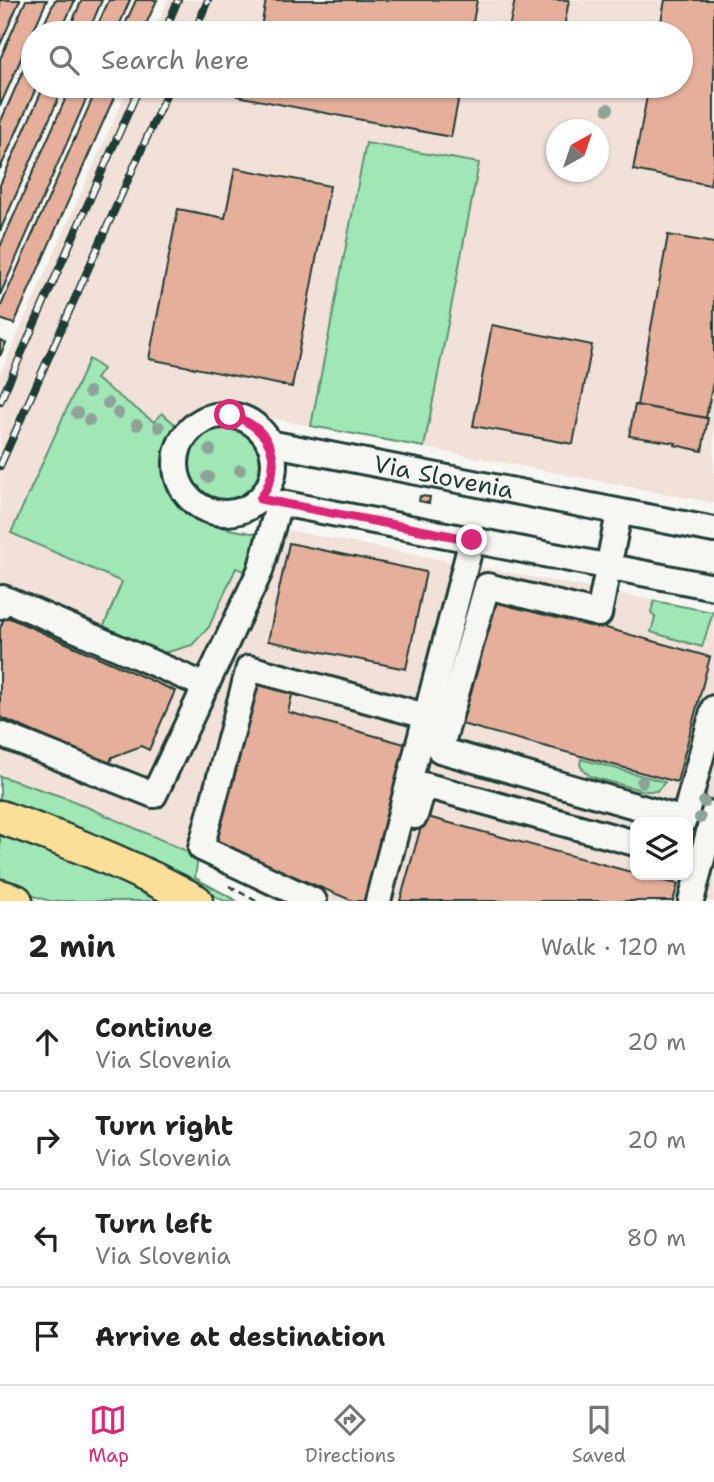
<!DOCTYPE html>
<meta charset="utf-8">
<style>
:root{--surface:#fff;--page:#f6f6f6;--text:#222;--muted:#767676;--line:#e0e0e0;--accent:#db2777}
body{margin:0;font-family:"Shantell Sans",sans-serif;background:var(--page);color:var(--text)}
.controls{position:absolute;right:21px;bottom:21px;display:grid;overflow:hidden;border-radius:14px;box-shadow:0 2px 5px #0004}
.controls button{width:63px;height:63px;display:grid;place-items:center;padding:0;border:0;border-bottom:2px solid var(--line);background:var(--surface);color:var(--text);font:35px sans-serif}
.compass{position:absolute;left:546px;top:119px;width:63px;height:63px;border-radius:50%;background:var(--surface);box-shadow:0 2px 5px #0004;rotate:40deg}
.stop{position:absolute;width:21px;height:21px;margin:-16px;border:5px solid #db2777;border-radius:50%;background:#fff}
.stop.end{background:#db2777;border-color:#fff;box-shadow:0 2px 7px #0008}
.list{margin:0;padding:0;list-style:none}
h2{display:flex;justify-content:space-between;align-items:center;height:91px;margin:0;padding:0 28px;font-size:30px}
h2 small{font-size:23px;font-weight:400;color:var(--muted)}
.list li{display:grid;grid-template-columns:46px 1fr auto;gap:21px;align-items:center;box-sizing:border-box;height:98px;padding:0 28px;border-top:2px solid var(--line)}
.list b{display:block;font-size:26px;white-space:nowrap}
.list p{margin:0;font-size:23px;white-space:nowrap;color:var(--muted)}
.list em{font-size:23px;font-style:normal;color:var(--muted)}
.icon{flex:none;width:38px;height:38px;fill:none;stroke:currentColor;stroke-width:2;stroke-linecap:round;stroke-linejoin:round}
.map{position:relative;flex:none;width:714px;height:901px;overflow:hidden}
.search{position:absolute;background:var(--surface);box-shadow:0 2px 5px #0004;left:21px;right:21px;top:21px;height:77px;display:flex;align-items:center;gap:18px;box-sizing:border-box;padding:0 24px;border-radius:38px;color:var(--muted);font-size:26px}
.sheet{height:483px;background:var(--surface)}
nav{display:flex;justify-content:space-around;align-items:center;box-sizing:border-box;height:98px;border-top:2px solid var(--line);background:var(--surface);font-size:19px;color:var(--muted)}
nav a{display:grid;justify-items:center;gap:4px}
nav .on{color:var(--accent)}
.map>svg:first-child{display:block}
</style>
<div class="map">
<svg width="714" height="901" viewBox="0 0 714 901">
<rect width="100%" height="100%" fill="#f6f6f2"/>
<filter id="ink" filterUnits="userSpaceOnUse"><feTurbulence type="fractalNoise" baseFrequency=".0143" numOctaves="2"/><feDisplacementMap in="SourceGraphic" scale="14" xChannelSelector="R" yChannelSelector="G"/><feConvolveMatrix kernelMatrix="1 2 1 2 8 2 1 2 1" color-interpolation-filters="sRGB"/></filter>
<g filter="url(#ink)">
<!-- built -->
<path fill="#f1e1d8" fill-rule="evenodd" d="M 168,0 L 714,0 L 714,503 L 264,417 L 247,406 L 226,402 L 205,404 L 183,418 L 171,434 L 163,454 L 164,471 L 168,487 L 179,504 L 193,516 L 209,524 L 278,538 L 281,529 L 714,612 L 714,901 L 274,901 L 198,856 L 69,799 L 0,776 L 0,374 L 129,86 L 681,86 L 681,33 L 153,33 ZM 556,130 L 598,130 L 598,172 L 556,172 ZM 635,822 L 688,822 L 688,875 L 635,875 Z"/>
<!-- green -->
<path fill="#9fe7b5" stroke="#5f9274" stroke-width="2" d="M 366,143 L 479,163 L 424,447 L 311,426 Z
M 89,359 L 103,369 L 96,379 L 154,422 L 162,413 L 177,426 C 150,461 168,509 209,524 C 224,529 241,531 257,534 L 247,572 L 236,568 L 209,627 L 192,645 L 168,652 L 158,652 L 103,628 L 122,582 L 11,533 Z
M188 464a36 36 0 1 1 72 0a36 36 0 1 1-72 0Z
M 654,601 L 713,612 L 702,647 L 651,632 L 655,617 L 651,612 Z
M 581,759 L 665,782 L 657,791 L 645,791 L 592,777 L 585,772 L 580,765 Z
M 0,776 L 69,799 L 198,856 L 195,878 L 237,901 L 224,901 L 193,884 L 67,826 L 67,823 L 0,802 Z
M 0,830 L 174,901 L 50,901 L 0,886 Z"/>
<!-- building -->
<path fill="#e6af9c" stroke="#1f3d34" stroke-width="2" d="M 0,0 L 20,0 L 0,45 Z
M 26,0 L 47,0 L 0,106 L 0,59 Z
M 55,0 L 75,0 L 60,33 L 40,33 Z
M 82,0 L 102,0 L 88,33 L 67,33 Z
M 109,0 L 130,0 L 116,33 L 94,33 Z
M 136,0 L 157,0 L 142,33 L 121,33 Z
M 266,0 L 477,0 L 471,33 L 260,33 Z
M 515,0 L 569,0 L 563,33 L 508,33 Z
M 665,0 L 714,0 L 714,163 L 710,185 L 633,170 L 649,86 L 681,86 L 681,33 L 659,33 Z
M 33,48 L 33,86 L 37,86 L 0,169 L 0,123 Z
M 44,86 L 64,86 L 0,231 L 0,185 Z
M 71,86 L 92,86 L 0,295 L 0,247 Z
M 98,86 L 119,86 L 14,324 L 0,319 L 0,308 Z
M 239,86 L 461,86 L 451,137 L 237,96 Z
M 235,168 L 330,186 L 292,387 L 149,359 L 178,209 L 225,218 Z
M 668,235 L 714,243 L 714,377 L 706,418 L 637,405 Z
M 492,325 L 592,345 L 573,444 L 473,426 Z
M 0,340 L 6,343 L 0,356 Z
M 635,405 L 708,418 L 702,451 L 675,445 L 676,443 L 629,436 Z
M 420,496 L 430,497 L 429,503 L 419,501 Z
M 289,543 L 426,572 L 406,669 L 268,641 Z
M 492,596 L 710,657 L 677,782 L 458,723 Z
M 5,616 L 175,691 L 149,750 L 141,746 L 112,757 L 109,765 L 0,717 L 0,628 Z
M 252,676 L 294,687 L 288,712 L 412,746 L 370,901 L 353,901 L 207,840 Z
M 424,816 L 635,873 L 635,875 L 678,884 L 673,901 L 400,901 Z"/>
<g fill="none" stroke-linecap="round" stroke-linejoin="round">
<defs>
<g id="minor">
<circle cx="225" cy="464" r="49"/>
<path id="s1" d="M 269,443 L 714,530"/>
<path d="M 260,499 L 714,587"/>
<path d="M 619,513 L 599,614 L 487,586 L 440,750 L 684,820 L 714,708"/>
<path d="M 0,606 L 3,598 L 206,686"/>
<path d="M 0,734 L 154,795 L 260,571 L 279,503"/>
<path d="M 415,816 L 424,785 L 635,843"/>
<path d="M 314,901 L 201,848 L 249,668 L 426,716"/>
<path d="M 378,901 L 472,540"/>
<path d="M 691,901 L 714,813"/>
</g>
<path id="major" d="M 0,817 C 67,840 134,866 196,901
M 0,896 L 16,901"/>
</defs>
<!-- minor casing -->
<use href="#minor" stroke="#1f3d34" stroke-width="30"/>
<!-- major casing -->
<use href="#major" stroke="#1f3d34" stroke-width="37"/>
<!-- path -->
<path stroke="#1f3d34" stroke-width="2.5" stroke-dasharray="7 5" stroke-linecap="butt" d="M 229,886 L 256,901"/>
<!-- minor -->
<use href="#minor" stroke="#f6f6f2" stroke-width="24"/>
<!-- major -->
<use href="#major" stroke="#fadf96" stroke-width="32"/>
<defs>
<path id="rail" d="M 164,33 L 178,0
M 194,33 L 208,0
M 0,402 L 140,86
M 0,466 L 170,86"/>
</defs>
<!-- rail casing -->
<use href="#rail" stroke="#1f3d34" stroke-width="8"/>
<!-- rail -->
<use href="#rail" stroke="#f6f6f2" stroke-width="5" stroke-dasharray="16" stroke-linecap="butt"/>
</g>
<!-- trees -->
<g fill="#8ea398">
<circle cx="608" cy="109" r="6"/>
<circle cx="89" cy="392" r="6"/>
<circle cx="108" cy="403" r="6"/>
<circle cx="77" cy="413" r="6"/>
<circle cx="118" cy="413" r="6"/>
<circle cx="89" cy="420" r="6"/>
<circle cx="137" cy="425" r="6"/>
<circle cx="159" cy="427" r="6"/>
<circle cx="210" cy="450" r="6"/>
<circle cx="240" cy="470" r="6"/>
<circle cx="208" cy="477" r="6"/>
<circle cx="642" cy="782" r="6"/>
<circle cx="704" cy="802" r="6"/>
<circle cx="700" cy="818" r="6"/>
</g>
</g>
<g fill="none" stroke-linecap="round" stroke-linejoin="round" filter="url(#ink)">
<!-- route -->
<path stroke="#db2777" stroke-width="9" d="M 230,415 C 272,428 286,462 260,499 L 472,540"/>
</g>
<g text-anchor="middle" stroke-width="5" stroke-linejoin="round" paint-order="stroke">
<!-- street labels -->
<g font-size="24" fill="#1f3d34" stroke="#f6f6f2">
<text dy="8" stroke="none"><textPath href="#s1" startOffset="178">Via Slovenia</textPath></text>
</g>
</g>
</svg>
<div class="controls">
<button><svg class="icon" aria-label="layers" viewBox="0 0 24 24"><path d="M12 4l9 5-9 5-9-5zM3 14l9 5 9-5"/></svg></button>
</div>
<svg class="compass" viewBox="-18 -18 36 36"><path d="M0-13l5 13h-10z" fill="#e53935"/><path d="M0 13l5-13h-10z" fill="#767676"/></svg>
<div class="stop" style="left:230px;top:415px"></div>
<div class="stop end" style="left:472px;top:540px"></div>
<div class="search"><svg class="icon" aria-label="search" viewBox="0 0 24 24"><circle cx="10" cy="10" r="6"/><path d="M15 15l6 6"/></svg>Search here</div>
</div>
<section class="sheet">
<h2>2 min<small>Walk · 120 m</small></h2>
<ul class="list">
<li><svg class="icon" aria-label="ahead" viewBox="0 0 24 24"><path d="M12 20V5M6 11l6-6 6 6"/></svg><div><b>Continue</b><p>Via Slovenia</p></div><em>20 m</em></li>
<li><svg class="icon" aria-label="right" viewBox="0 0 24 24"><path d="M7 20v-9h11M14 6l5 5-5 5"/></svg><div><b>Turn right</b><p>Via Slovenia</p></div><em>20 m</em></li>
<li><svg class="icon" aria-label="left" viewBox="0 0 24 24"><path d="M17 20v-9H6M10 6l-5 5 5 5"/></svg><div><b>Turn left</b><p>Via Slovenia</p></div><em>80 m</em></li>
<li><svg class="icon" aria-label="arrive" viewBox="0 0 24 24"><path d="M6 21V4h12l-3 4 3 4H6"/></svg><div><b>Arrive at destination</b></div></li>
</ul>
</section>
<nav>
<a class="on"><svg class="icon" aria-label="map" viewBox="0 0 24 24"><path d="M3 6l6-2 6 2 6-2v14l-6 2-6-2-6 2zM9 4v14M15 6v14"/></svg>Map</a>
<a><svg class="icon" aria-label="directions" viewBox="0 0 24 24"><path d="M12 3l9 9-9 9-9-9zM9 14v-3h6M13 9l2 2-2 2"/></svg>Directions</a>
<a><svg class="icon" aria-label="saved" viewBox="0 0 24 24"><path d="M7 4h10v16l-5-4-5 4z"/></svg>Saved</a>
</nav>
